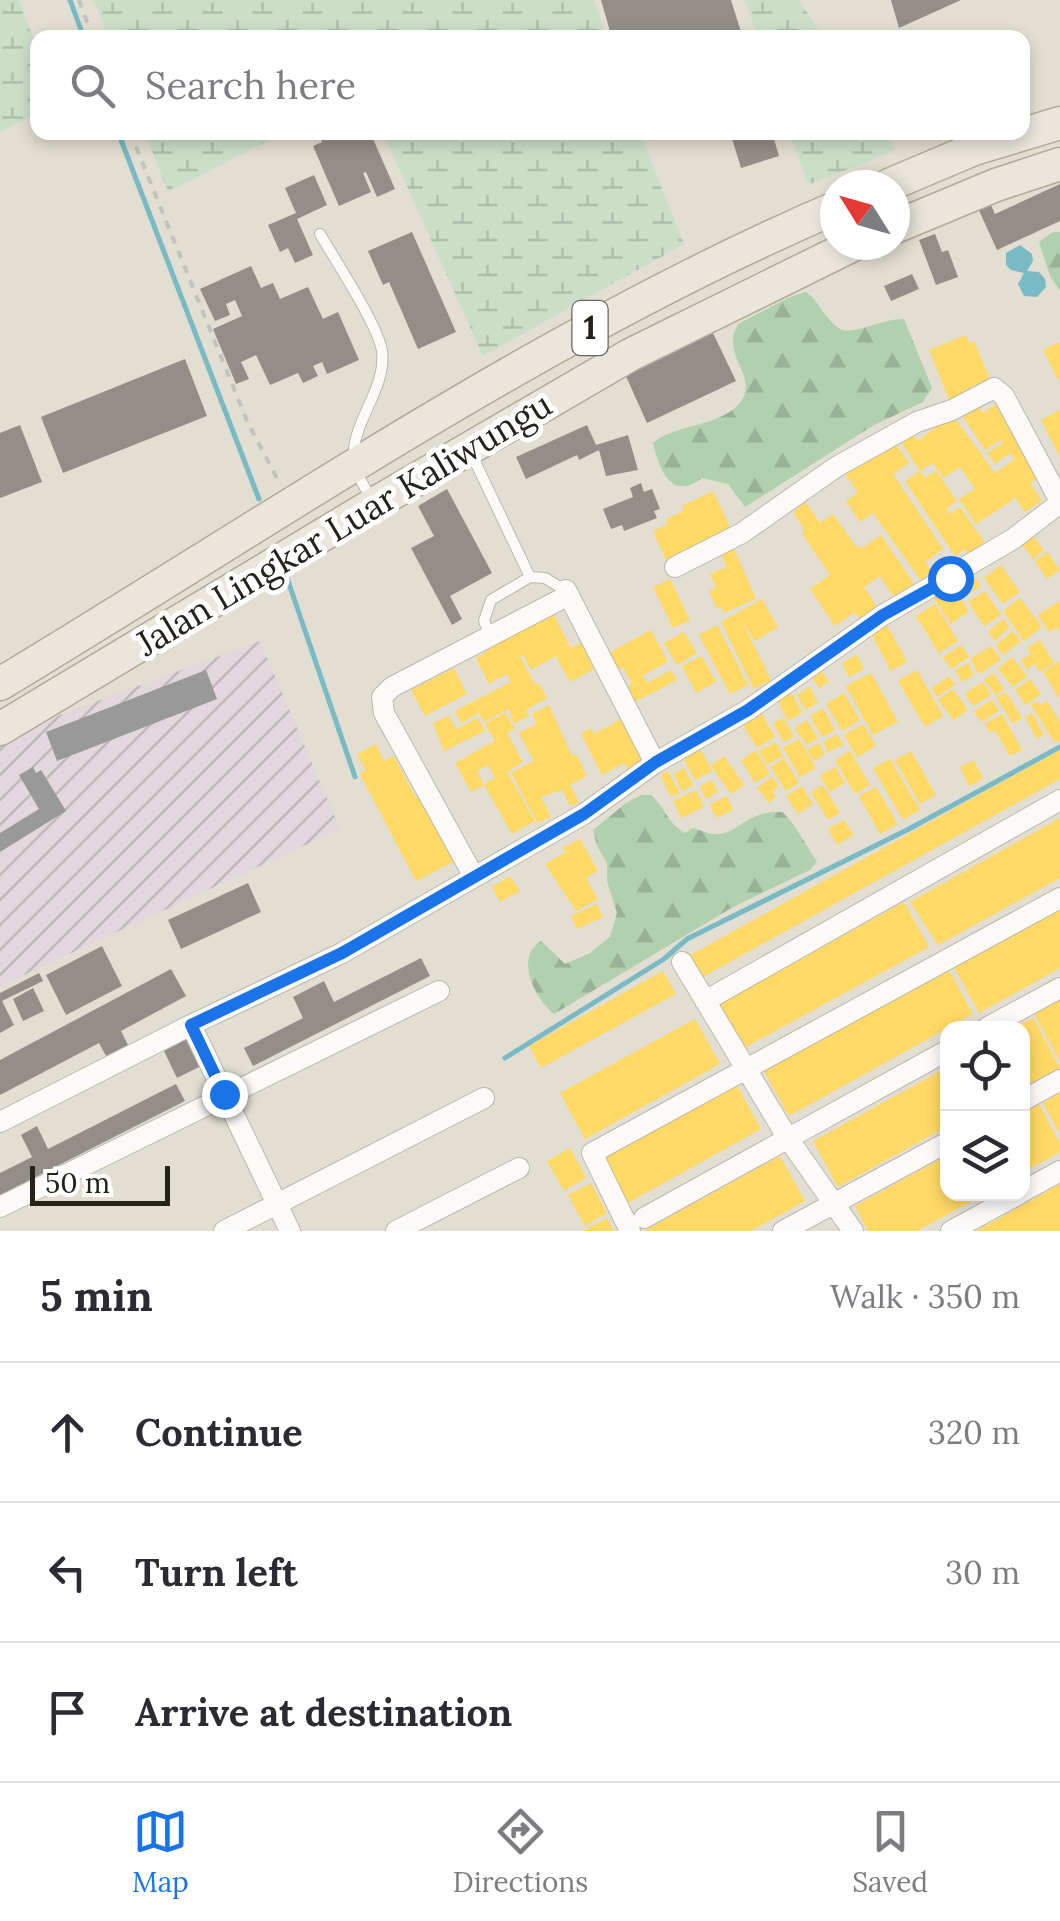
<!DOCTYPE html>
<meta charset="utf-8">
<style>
:root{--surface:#fff;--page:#f7f7f7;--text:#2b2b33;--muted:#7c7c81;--line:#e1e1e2;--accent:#1a73e8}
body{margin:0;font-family:Lora,serif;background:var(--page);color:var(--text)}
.controls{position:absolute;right:30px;bottom:30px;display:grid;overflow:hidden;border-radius:20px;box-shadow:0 5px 15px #0003}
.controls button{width:90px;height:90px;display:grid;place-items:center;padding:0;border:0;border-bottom:2px solid var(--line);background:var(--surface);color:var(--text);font:50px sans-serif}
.compass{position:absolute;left:820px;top:170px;width:90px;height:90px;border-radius:50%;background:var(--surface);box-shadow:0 5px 15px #0003;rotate:307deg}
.scale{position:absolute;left:30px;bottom:25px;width:140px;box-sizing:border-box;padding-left:10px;border:5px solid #242219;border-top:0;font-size:28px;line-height:35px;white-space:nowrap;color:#242219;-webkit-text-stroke:8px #fff;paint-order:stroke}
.stop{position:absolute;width:30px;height:30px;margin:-22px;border:8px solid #1a73e8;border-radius:50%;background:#fff}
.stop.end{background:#1a73e8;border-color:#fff;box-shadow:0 2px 10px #0008}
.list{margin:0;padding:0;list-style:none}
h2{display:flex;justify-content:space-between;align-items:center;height:130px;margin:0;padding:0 40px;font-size:42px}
h2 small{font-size:32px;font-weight:400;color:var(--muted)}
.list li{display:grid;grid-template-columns:65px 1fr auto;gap:30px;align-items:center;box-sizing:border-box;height:140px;padding:0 40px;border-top:2px solid var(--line)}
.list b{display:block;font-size:38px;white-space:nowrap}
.list em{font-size:32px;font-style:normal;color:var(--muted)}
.icon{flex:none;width:55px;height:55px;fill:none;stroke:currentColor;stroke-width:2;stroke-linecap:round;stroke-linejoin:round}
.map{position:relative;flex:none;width:1060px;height:1231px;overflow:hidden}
.search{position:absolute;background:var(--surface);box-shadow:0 5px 15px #0003;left:30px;right:30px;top:30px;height:110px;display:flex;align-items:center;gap:25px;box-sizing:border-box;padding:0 35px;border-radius:20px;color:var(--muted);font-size:38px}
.sheet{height:550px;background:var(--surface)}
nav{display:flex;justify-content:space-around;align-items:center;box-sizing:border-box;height:140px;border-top:2px solid var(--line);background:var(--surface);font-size:28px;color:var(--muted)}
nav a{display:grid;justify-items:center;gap:5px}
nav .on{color:var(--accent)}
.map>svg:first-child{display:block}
</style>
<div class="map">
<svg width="1060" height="1231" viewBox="0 0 1060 1231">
<defs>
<pattern id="industrial-furrows" width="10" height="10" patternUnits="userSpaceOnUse" patternTransform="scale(2.5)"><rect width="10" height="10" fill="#e1d7dc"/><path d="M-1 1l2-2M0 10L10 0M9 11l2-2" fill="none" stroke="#c1b8bc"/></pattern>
<pattern id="forest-firs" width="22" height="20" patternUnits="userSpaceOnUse" patternTransform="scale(2.5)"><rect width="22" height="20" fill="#b1d0ae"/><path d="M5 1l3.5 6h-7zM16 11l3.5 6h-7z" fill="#98b295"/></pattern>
<pattern id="wetland-marsh" width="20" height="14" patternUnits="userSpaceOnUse" patternTransform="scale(2.5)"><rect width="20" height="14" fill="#cbdfc7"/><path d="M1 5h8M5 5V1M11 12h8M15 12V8" fill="none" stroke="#aebfaa"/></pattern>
</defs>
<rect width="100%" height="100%" fill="#e2ded1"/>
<!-- industrial -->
<path fill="url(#industrial-furrows)" d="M 260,641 L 340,829 L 0,986 L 0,737 Z"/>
<!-- forest -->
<path fill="url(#forest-firs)" d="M 1053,232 L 1060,232 L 1060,291 L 1050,276 L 1039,242 Z
M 806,292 C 820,302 825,320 840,329 C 852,336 884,318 904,319 L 932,388 L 923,402 L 874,425 L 745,507 L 728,484 L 702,478 C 671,502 659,469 653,443 C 678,423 715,428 738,405 C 759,383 731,362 733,339 C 733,334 736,329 738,324 L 790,297 Z
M 641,795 L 651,795 C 667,809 665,821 685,833 L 693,828 C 701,830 710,835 718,834 C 739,833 747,810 782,812 C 794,821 807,848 817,861 L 810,870 L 733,907 L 554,1014 C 535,999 514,957 541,941 L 565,964 L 590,953 L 610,937 L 617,913 L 607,881 L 607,863 L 597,846 L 593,830 L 626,803 Z"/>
<!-- wetland -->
<path fill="url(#wetland-marsh)" d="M 0,0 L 19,0 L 37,48 L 38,113 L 0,132 Z
M 94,0 L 594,0 L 606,37 L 108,37 Z
M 745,0 L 799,0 L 823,37 L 758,37 Z
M 145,133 L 283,133 L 168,192 Z
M 383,133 L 640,133 L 684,244 L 483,356 Z
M 790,133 L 885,133 L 896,150 L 808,185 Z"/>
<!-- water -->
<path fill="#79bac4" d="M 1020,245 L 1032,254 L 1033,261 L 1027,271 L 1039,272 L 1045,279 L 1046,287 L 1037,297 L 1024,296 L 1018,284 L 1024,273 L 1011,270 L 1006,265 L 1006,253 Z"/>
<!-- homes -->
<path fill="#ffd966" d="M 966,335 L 969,343 L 974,341 L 990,379 L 969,388 L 973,395 L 951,405 L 929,350 Z
M 1060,342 L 1060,383 L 1043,350 Z
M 975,401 L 983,413 L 998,403 L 1045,473 L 1030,483 L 1042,501 L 1025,512 L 1013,495 L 1013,500 L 976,524 L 959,499 L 975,489 L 960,467 L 943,478 L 933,463 L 920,471 L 901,442 L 913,434 L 918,441 L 952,414 L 995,473 L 1014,460 L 1010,453 L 995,464 L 987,453 L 1003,443 L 1001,440 L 985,450 L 960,412 Z
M 1060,410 L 1060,457 L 1041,420 Z
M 894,441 L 909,463 L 893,474 L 943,549 L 925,562 L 933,574 L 922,582 L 873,513 L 860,522 L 846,501 L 858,492 L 845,474 Z
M 920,471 L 925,478 L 936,471 L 957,501 L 946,509 L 949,514 L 960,507 L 986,544 L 969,556 L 965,549 L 955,556 L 905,481 Z
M 713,491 L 733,533 L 669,567 L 653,531 L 668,524 L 666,519 L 684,511 L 682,506 Z
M 806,502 L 820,523 L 833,514 L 856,547 L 859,545 L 861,549 L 881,535 L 917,588 L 897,602 L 880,576 L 864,587 L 879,610 L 862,622 L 855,612 L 835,626 L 810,589 L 830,575 L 801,532 L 805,530 L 793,512 Z
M 1031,533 L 1044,550 L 1033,559 L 1020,541 Z
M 732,544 L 756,599 L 724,613 L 721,607 L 717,609 L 709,591 L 716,588 L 710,574 L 727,567 L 719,550 Z
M 1047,552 L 1060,570 L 1047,579 L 1035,561 Z
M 1001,565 L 1020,592 L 1003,604 L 984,578 Z
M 969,570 L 981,586 L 965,597 L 954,581 Z
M 670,579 L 690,620 L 673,628 L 653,587 Z
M 950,583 L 969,611 L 951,624 L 932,596 Z
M 985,591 L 1001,615 L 984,626 L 968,602 Z
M 1020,598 L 1042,627 L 1024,641 L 1003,611 Z
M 762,599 L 778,627 L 755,641 L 742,621 L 771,680 L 754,689 L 721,622 Z
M 1060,601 L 1060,633 L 1057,627 L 1049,632 L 1038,615 Z
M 935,604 L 958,641 L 939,653 L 916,616 Z
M 551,610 L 571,648 L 581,643 L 594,669 L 570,682 L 556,656 L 531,670 L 523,655 L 520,656 L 535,685 L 539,683 L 547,698 L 526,710 L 529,716 L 514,724 L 509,709 L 484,722 L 479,713 L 461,723 L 455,711 L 511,682 L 507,674 L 489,684 L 476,658 Z
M 1003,619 L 1010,627 L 995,641 L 988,632 Z
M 717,625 L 748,685 L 730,694 L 699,635 Z
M 887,625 L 907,662 L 891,671 L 871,633 Z
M 651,630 L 668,662 L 643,675 L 647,683 L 671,670 L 677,680 L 633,703 L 625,688 L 632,684 L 623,667 L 616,671 L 607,654 Z
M 1013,631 L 1021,641 L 1003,655 L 996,645 Z
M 684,632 L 697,653 L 677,665 L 664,643 Z
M 1040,640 L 1054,663 L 1040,672 L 1035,664 L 1027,669 L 1021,660 L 1031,654 L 1027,648 Z
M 961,645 L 969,657 L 951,669 L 943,657 Z
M 991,646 L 1001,660 L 979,674 L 970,659 Z
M 857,655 L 864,669 L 849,677 L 842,663 Z
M 702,656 L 716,682 L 696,693 L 682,666 Z
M 1012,657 L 1027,676 L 1013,687 L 998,669 Z
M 1060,661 L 1060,699 L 1043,672 Z
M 968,663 L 974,675 L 962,682 L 955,670 Z
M 454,668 L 467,694 L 425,716 L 411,690 Z
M 820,668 L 829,682 L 819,688 L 810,674 Z
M 917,670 L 943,716 L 925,727 L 898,681 Z
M 871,673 L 898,722 L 873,735 L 846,686 Z
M 993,673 L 1004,689 L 996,695 L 984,680 Z
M 949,676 L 955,684 L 938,697 L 931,689 Z
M 1030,679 L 1041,694 L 1026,705 L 1015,690 Z
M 983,682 L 991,695 L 973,706 L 965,693 Z
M 810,687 L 818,703 L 805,710 L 797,695 Z
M 789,688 L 802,713 L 788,721 L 775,696 Z
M 953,689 L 968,710 L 954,720 L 938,700 Z
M 1006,692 L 1022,718 L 1013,724 L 996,697 Z
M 844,693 L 860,720 L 842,731 L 826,704 Z
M 992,700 L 999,711 L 981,722 L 974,711 Z
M 1038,701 L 1041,705 L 1047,701 L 1060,722 L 1060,740 L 1055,743 L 1031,705 Z
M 549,705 L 572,756 L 576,754 L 587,776 L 570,785 L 579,802 L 570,806 L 562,790 L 541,797 L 551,817 L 538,823 L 511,773 L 534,761 L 519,733 L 537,724 L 532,714 Z
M 823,708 L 835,730 L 822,737 L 810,716 Z
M 505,713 L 515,729 L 507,733 L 523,762 L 507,772 L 535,821 L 512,834 L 484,784 L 495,778 L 488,765 L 477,771 L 484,785 L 471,792 L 455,763 L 495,741 L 485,724 Z
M 1032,713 L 1044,735 L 1037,739 L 1025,717 Z
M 762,714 L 775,737 L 757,748 L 743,725 Z
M 1002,714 L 1022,750 L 1010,756 L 995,730 L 990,733 L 985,724 Z
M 449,716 L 456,729 L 478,718 L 485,731 L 444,751 L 433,723 Z
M 625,717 L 645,759 L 628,769 L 624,763 L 602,775 L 581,734 L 591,728 L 594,734 Z
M 784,718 L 794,737 L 783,742 L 773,723 Z
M 807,720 L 818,738 L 806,745 L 795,728 Z
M 863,724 L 876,746 L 857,757 L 844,735 Z
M 838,734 L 843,745 L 828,752 L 823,742 Z
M 799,739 L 816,768 L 800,777 L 783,748 Z
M 776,742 L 783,756 L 767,765 L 759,751 Z
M 818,743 L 825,754 L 814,761 L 807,750 Z
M 376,744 L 384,761 L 394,756 L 416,798 L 420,796 L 457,860 L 416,881 L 360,774 L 366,770 L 357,754 Z
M 699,746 L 712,771 L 695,780 L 682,756 Z
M 756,750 L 770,774 L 755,783 L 741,760 Z
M 1060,750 L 1060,779 L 701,978 L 689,956 Z
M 850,751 L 870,785 L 855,794 L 835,760 Z
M 911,751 L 936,795 L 920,804 L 895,760 Z
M 724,756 L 744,785 L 731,794 L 711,766 Z
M 784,758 L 799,783 L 786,791 L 771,767 Z
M 890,759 L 920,810 L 903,820 L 873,768 Z
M 974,760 L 983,779 L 969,786 L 960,767 Z
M 835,767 L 845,783 L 830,792 L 820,776 Z
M 684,768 L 693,785 L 682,791 L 674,774 Z
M 668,771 L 680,793 L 671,797 L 660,775 Z
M 772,777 L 779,786 L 772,791 L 776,797 L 769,803 L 757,788 Z
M 712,780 L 718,792 L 706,799 L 700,786 Z
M 823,785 L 840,813 L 828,820 L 811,792 Z
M 802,786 L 813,804 L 798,814 L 786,796 Z
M 876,787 L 898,824 L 880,834 L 859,796 Z
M 696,790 L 704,807 L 681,818 L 673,801 Z
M 727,796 L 733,810 L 716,818 L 710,804 Z
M 1060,818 L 1060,878 L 938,945 L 910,902 Z
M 844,820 L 854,835 L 837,845 L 828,829 Z
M 580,839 L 598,871 L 586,878 L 598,899 L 576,911 L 545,864 L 566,852 L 563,848 Z
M 510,876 L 520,891 L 500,902 L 492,887 Z
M 904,902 L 929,947 L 744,1048 L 720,1004 Z
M 597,904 L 603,917 L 577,929 L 571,916 Z
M 1060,908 L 1060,968 L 979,1013 L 954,967 Z
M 948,968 L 973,1014 L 789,1116 L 764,1071 Z
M 663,971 L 676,994 L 541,1068 L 529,1046 Z
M 1060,1000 L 1060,1061 L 1034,1014 Z
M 1033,1018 L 1060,1068 L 1022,1089 L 1022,1028 L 1013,1028 Z
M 695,1019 L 720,1064 L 585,1139 L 560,1093 Z
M 948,1067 L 948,1126 L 838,1187 L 813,1141 Z
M 736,1084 L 761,1129 L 626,1204 L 601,1158 Z
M 1060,1093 L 1060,1134 L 1043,1103 Z
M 1039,1104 L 1060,1143 L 1060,1152 L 1022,1173 L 1022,1113 Z
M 570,1148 L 586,1178 L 564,1191 L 547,1161 Z
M 948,1155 L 948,1194 L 985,1194 L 917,1231 L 868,1231 L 855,1206 Z
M 780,1156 L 805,1201 L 751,1231 L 644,1231 Z
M 591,1183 L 607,1213 L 585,1226 L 568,1195 Z
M 1060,1184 L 1060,1231 L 976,1231 L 998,1219 Z
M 607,1218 L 614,1231 L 583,1231 Z"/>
<!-- industry -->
<path fill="#999" d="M 206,670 L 217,699 L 57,761 L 46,732 Z
M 33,767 L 36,773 L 41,770 L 66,811 L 0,852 L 0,833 L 39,809 L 19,775 Z"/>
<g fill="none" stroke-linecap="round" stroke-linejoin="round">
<!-- stream -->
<path stroke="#79bac4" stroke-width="5" d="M 70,0 L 84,38
M 118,132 L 259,499
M 285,572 L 355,777
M 505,1058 L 664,959 L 687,939 L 907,830 L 1060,747"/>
</g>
<!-- building -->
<path fill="#948e88" d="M 601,0 L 731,0 L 743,38 L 612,38 Z
M 891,0 L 961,0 L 899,28 Z
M 318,132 L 337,135 L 345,132 L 347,137 L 358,132 L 370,132 L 395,189 L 377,197 L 366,172 L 363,173 L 371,192 L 339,206 L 313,146 L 322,142 Z
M 730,132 L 772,132 L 779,156 L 741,168 Z
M 314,175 L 327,205 L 297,219 L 313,255 L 295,263 L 288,248 L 280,252 L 268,225 L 296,213 L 285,188 Z
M 1060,184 L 1060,221 L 997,250 L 977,206 L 989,201 L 995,214 Z
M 412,232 L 456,332 L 418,349 L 389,282 L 383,285 L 368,251 Z
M 935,234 L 942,252 L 948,250 L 958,277 L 936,285 L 919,240 Z
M 251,266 L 261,288 L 273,283 L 280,299 L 308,287 L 323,319 L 338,312 L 359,360 L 327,374 L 322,362 L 313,366 L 318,376 L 303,383 L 298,373 L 270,385 L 256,355 L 241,362 L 249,379 L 236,384 L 213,329 L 242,316 L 235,300 L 226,304 L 230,315 L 215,321 L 200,289 Z
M 912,274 L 919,289 L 891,301 L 884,286 Z
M 712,331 L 736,381 L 647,423 L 624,372 Z
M 185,359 L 207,416 L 63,473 L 41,417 Z
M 20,425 L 42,482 L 0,498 L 0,433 Z
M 587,425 L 596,445 L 628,435 L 638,470 L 606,476 L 599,450 L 579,460 L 577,455 L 526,479 L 516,457 Z
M 641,483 L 644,492 L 652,489 L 660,509 L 654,511 L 657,518 L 624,531 L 622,525 L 611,529 L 603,509 L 633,497 L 630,488 Z
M 447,489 L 492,573 L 450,596 L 462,619 L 452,625 L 411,548 L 434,536 L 418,506 Z
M 248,883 L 261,912 L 181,949 L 168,920 Z
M 102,946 L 122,986 L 66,1015 L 46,975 Z
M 421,958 L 430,976 L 253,1066 L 244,1048 L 303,1018 L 293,997 L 324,981 L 334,1002 Z
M 171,969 L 186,996 L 121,1031 L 128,1045 L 106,1056 L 99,1043 L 0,1095 L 0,1060 Z
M 39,973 L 43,981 L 2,1001 L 14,1025 L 0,1033 L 0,993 Z
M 33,988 L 44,1011 L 23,1021 L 13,999 Z
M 187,1039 L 201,1066 L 177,1078 L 164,1051 Z
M 176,1084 L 185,1101 L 0,1195 L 0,1173 L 32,1157 L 21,1135 L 37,1126 L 48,1149 Z"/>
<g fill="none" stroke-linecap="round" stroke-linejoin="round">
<defs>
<path id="service" d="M 320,234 C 335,260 378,325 382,351 C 387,391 349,423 354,464 C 356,475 366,488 371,499
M 470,451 L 530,577 L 545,578 L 565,590
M 490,636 L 484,621 L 491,600 L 530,577"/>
<path id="minor" d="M 675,567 L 742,533 L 836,467 L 917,422 L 952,410 L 994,388 L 1004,396 L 1060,501
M 566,590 L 655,763
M 473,875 L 384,713 L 382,697 L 392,687 L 569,595
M 682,962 L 787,1137 L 853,1231
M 705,1001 L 1060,800
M 191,1025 L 290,1231
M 986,1028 L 1060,988
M 1022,1101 L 1060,1080
M 0,1122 L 191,1025 L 342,953 L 584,814 L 655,763 L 748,710 L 883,615 L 1013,539 L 1060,503
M 1022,1192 L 1060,1171
M 0,1207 L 439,991
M 644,1218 L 948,1050
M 224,1231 L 484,1098
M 396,1231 L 519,1168
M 630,1231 L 592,1153 L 1060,898
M 783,1231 L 948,1142
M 951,1231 L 1019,1194"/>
<path id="trunk" d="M 889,185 L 974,149 L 1060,123
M 895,227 L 996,185 L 1060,164
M 0,684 C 274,519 540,335 835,208
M 0,729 L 374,504 L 630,355 L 853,245"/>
</defs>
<!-- service casing -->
<use href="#service" stroke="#bab8ae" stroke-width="12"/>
<!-- minor casing -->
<use href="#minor" stroke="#bab8ae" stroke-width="22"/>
<!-- trunk casing -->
<use href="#trunk" stroke="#b1ab9a" stroke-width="35"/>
<!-- path -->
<path stroke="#c2c2be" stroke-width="4" stroke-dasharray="8 8" stroke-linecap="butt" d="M 79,0 L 93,38
M 130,132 L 247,421 L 279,482"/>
<!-- service -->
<use href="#service" stroke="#fbfaf8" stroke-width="10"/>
<!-- minor -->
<use href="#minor" stroke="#fbfaf8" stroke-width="20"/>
<!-- trunk -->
<use href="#trunk" stroke="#eae6dc" stroke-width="32"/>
</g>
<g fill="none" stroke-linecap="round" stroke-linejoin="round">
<!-- route -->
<path stroke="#1a73e8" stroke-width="12" d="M 224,1094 L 191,1025 L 342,953 L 584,814 L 656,762 L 748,710 L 883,615 L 950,578"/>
</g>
<g text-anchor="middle" stroke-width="10" stroke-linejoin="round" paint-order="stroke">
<!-- shield labels -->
<rect fill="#fff" stroke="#66645e" stroke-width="2.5" x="572.5" y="301" width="35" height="54" rx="8"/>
<g font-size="32" font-weight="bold" fill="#242219">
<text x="590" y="339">1</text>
</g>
<!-- street labels -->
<g font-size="35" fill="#242219" stroke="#fff">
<text transform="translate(344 524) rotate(-31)" y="12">Jalan Lingkar Luar Kaliwungu</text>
</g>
</g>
</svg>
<div class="controls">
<button><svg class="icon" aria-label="locate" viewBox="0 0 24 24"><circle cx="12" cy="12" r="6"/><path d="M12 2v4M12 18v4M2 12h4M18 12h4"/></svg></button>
<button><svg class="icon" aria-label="layers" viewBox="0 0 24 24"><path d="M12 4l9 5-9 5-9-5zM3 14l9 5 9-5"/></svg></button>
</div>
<svg class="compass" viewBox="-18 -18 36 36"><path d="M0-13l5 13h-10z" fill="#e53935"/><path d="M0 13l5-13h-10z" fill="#7c7c81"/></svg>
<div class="scale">50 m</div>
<div class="stop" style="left:950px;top:578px"></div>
<div class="stop end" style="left:224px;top:1094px"></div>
<div class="search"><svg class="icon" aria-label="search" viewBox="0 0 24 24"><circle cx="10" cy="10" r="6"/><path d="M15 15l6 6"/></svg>Search here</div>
</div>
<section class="sheet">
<h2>5 min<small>Walk · 350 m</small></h2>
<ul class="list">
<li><svg class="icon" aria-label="ahead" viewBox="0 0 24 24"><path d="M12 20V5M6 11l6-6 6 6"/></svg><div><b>Continue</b></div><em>320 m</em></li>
<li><svg class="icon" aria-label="left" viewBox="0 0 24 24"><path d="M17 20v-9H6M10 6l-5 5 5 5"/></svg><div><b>Turn left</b></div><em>30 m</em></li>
<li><svg class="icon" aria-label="arrive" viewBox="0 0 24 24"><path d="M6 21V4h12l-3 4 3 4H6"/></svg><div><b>Arrive at destination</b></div></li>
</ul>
</section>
<nav>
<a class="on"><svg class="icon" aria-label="map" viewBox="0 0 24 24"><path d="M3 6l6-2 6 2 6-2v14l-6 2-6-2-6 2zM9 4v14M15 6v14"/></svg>Map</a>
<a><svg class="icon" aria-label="directions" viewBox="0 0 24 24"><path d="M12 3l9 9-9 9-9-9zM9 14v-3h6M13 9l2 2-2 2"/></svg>Directions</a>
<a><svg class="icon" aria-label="saved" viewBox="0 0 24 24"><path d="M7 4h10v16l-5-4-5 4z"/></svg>Saved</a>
</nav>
